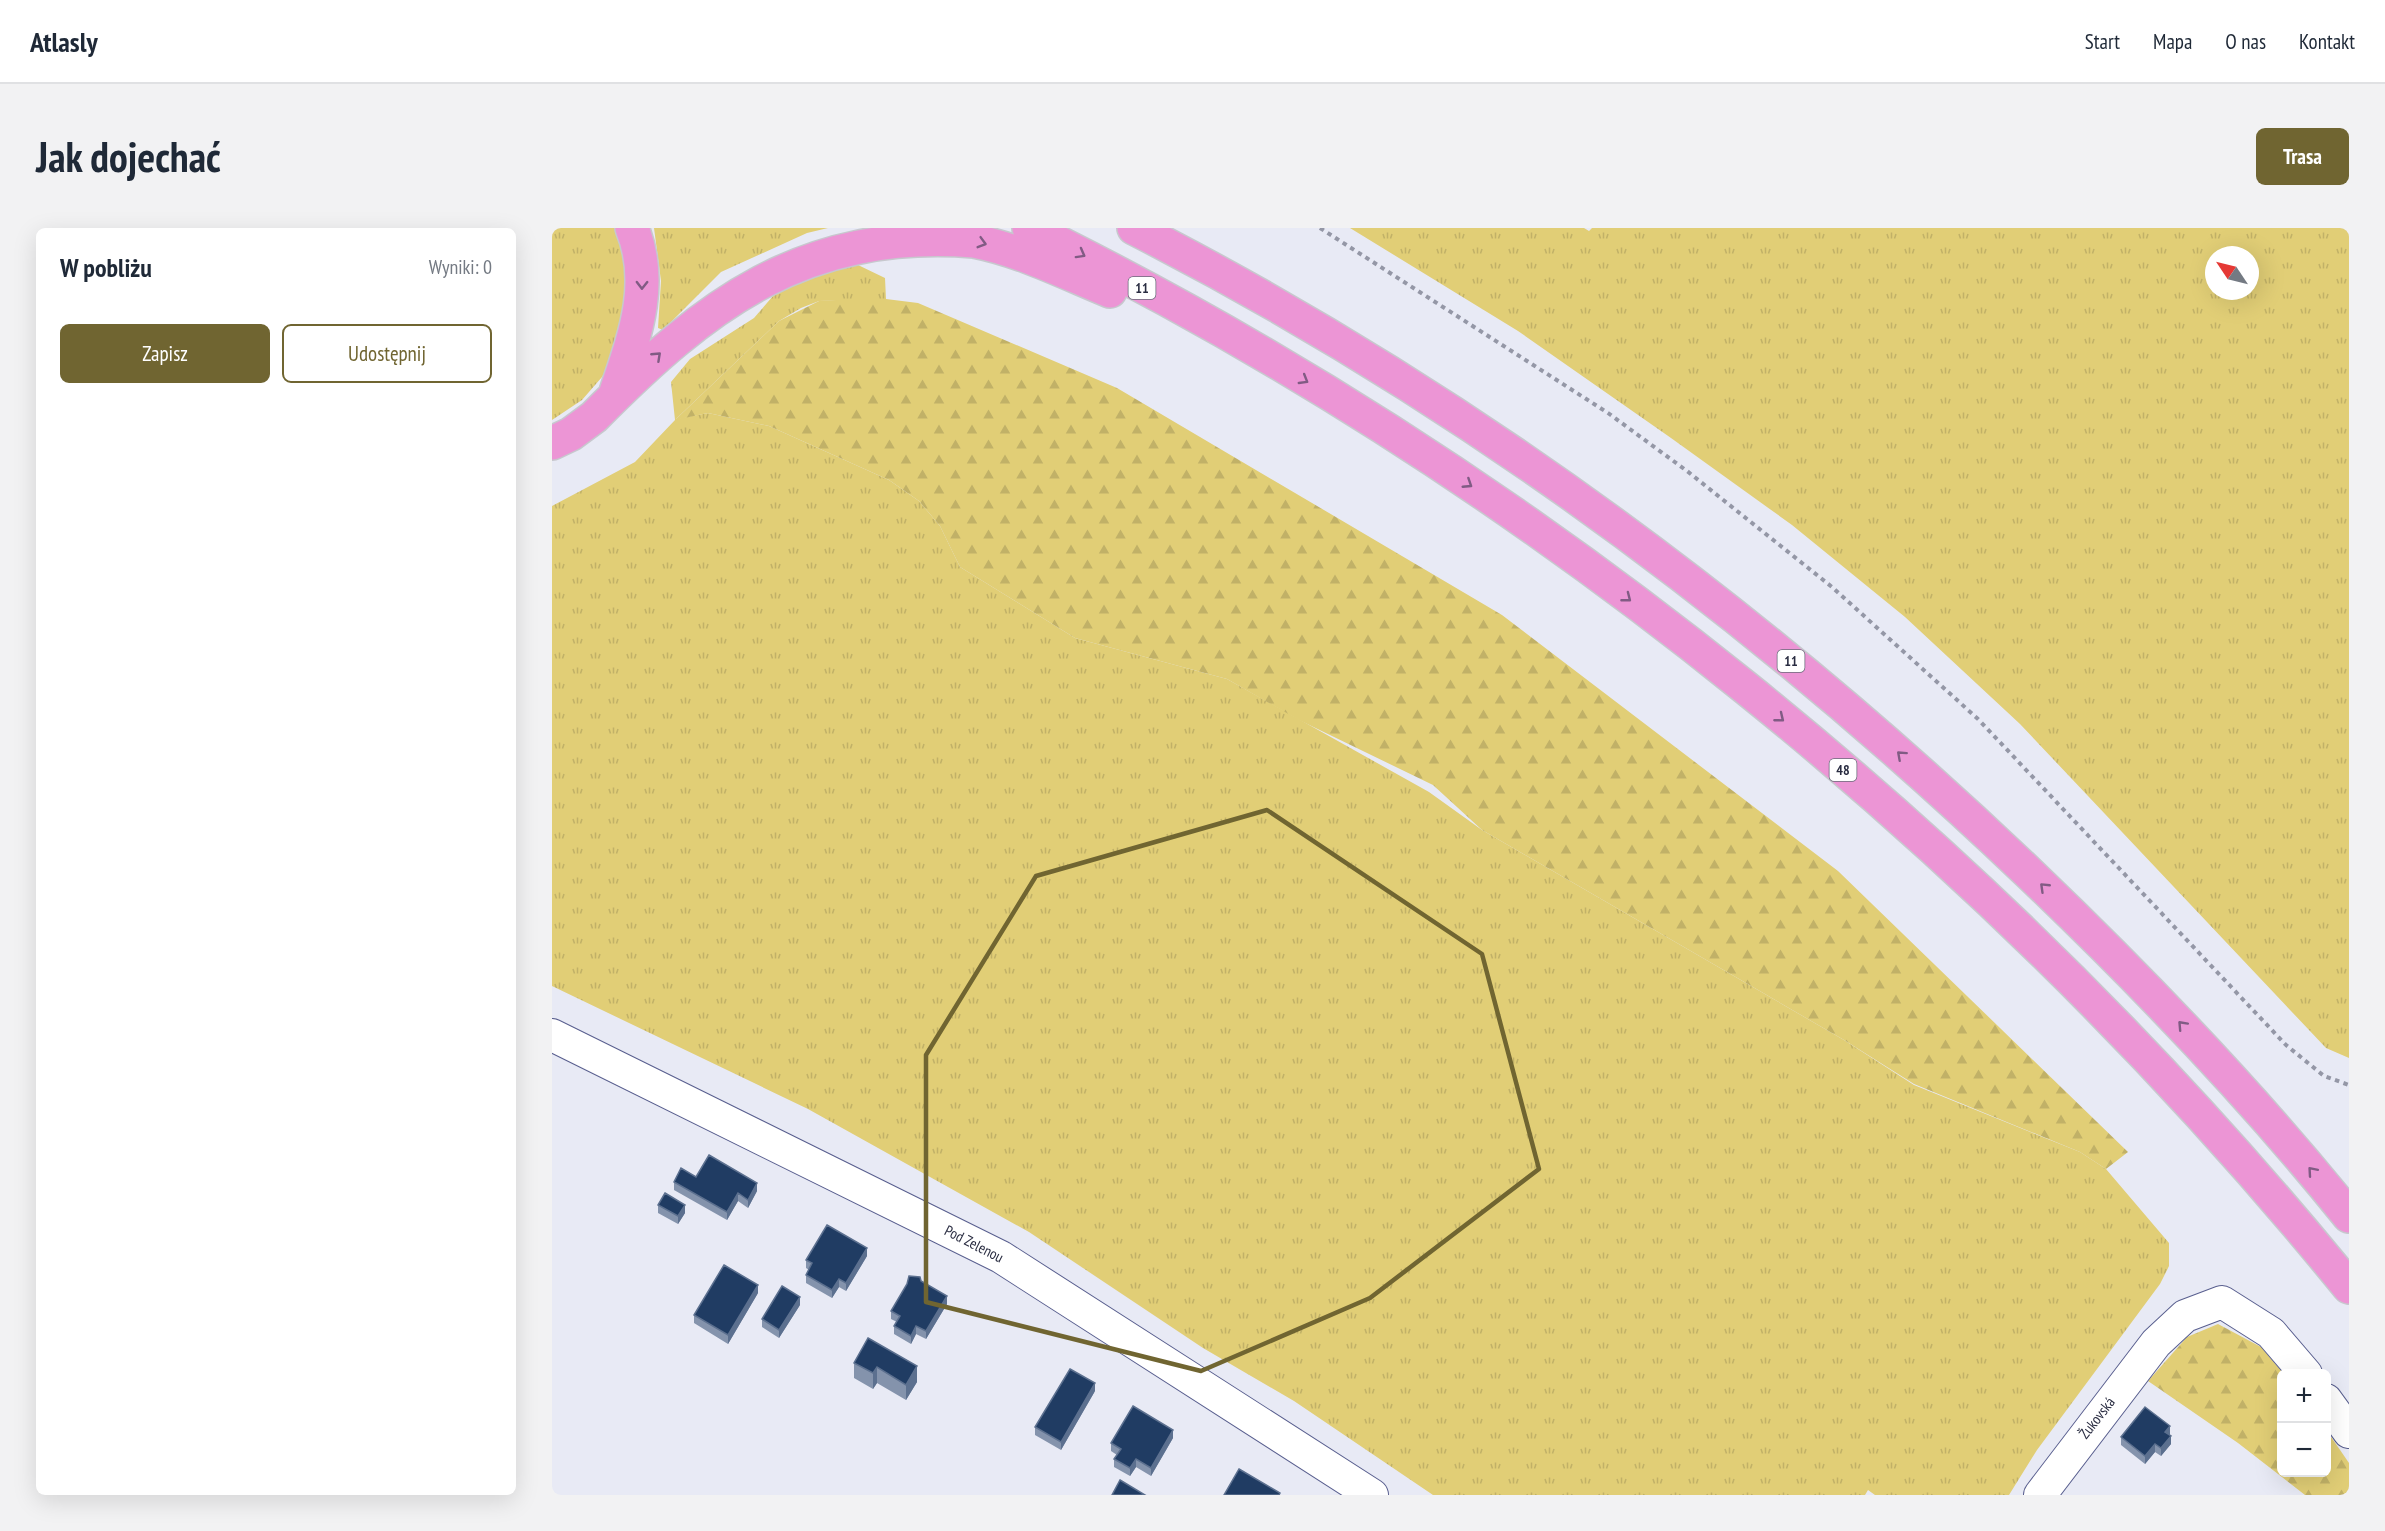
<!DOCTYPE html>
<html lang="pl">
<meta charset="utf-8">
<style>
:root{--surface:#fff;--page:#f2f2f3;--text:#1f2937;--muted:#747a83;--line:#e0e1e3;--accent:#706531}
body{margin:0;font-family:"PT Sans Narrow",sans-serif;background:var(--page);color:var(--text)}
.controls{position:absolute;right:18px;bottom:18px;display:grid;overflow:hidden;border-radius:9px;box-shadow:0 6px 24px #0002}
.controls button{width:54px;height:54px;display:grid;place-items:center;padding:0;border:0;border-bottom:2px solid var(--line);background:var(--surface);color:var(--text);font:30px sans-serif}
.compass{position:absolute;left:1653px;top:18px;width:54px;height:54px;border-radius:50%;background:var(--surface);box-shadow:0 6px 24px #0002;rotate:305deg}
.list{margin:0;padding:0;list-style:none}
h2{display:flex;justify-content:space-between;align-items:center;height:78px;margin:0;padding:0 24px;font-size:26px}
h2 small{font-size:20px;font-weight:400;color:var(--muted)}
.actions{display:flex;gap:12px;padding:18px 24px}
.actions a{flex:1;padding:14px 0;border:2px solid var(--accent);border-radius:9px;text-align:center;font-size:21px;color:var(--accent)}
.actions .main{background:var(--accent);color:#fff}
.map{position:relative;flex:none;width:1797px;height:1267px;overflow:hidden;border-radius:9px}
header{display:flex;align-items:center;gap:36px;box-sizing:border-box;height:84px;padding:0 30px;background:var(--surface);border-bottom:2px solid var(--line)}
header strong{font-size:28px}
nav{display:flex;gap:33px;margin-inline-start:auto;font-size:21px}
.intro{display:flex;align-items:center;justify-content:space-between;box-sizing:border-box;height:144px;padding:0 36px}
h1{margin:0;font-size:42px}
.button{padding:15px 27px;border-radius:9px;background:var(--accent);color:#fff;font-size:21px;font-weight:700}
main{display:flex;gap:36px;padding:0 36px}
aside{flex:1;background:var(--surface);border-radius:9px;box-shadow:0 6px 24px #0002}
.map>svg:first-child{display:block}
</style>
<header>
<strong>Atlasly</strong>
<nav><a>Start</a><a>Mapa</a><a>O nas</a><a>Kontakt</a></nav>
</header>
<div class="intro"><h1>Jak dojechać</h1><a class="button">Trasa</a></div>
<main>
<aside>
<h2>W pobliżu<small>Wyniki: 0</small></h2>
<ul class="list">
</ul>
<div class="actions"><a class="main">Zapisz</a><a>Udostępnij</a></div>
</aside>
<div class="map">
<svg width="1797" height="1267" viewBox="0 0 1797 1267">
<defs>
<pattern id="grass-tufts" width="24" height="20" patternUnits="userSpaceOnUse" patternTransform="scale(1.5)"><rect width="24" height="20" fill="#e1ce76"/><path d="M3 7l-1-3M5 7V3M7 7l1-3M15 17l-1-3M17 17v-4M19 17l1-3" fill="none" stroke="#c1b167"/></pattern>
<pattern id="forest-firs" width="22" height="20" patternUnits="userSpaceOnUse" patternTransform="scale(1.5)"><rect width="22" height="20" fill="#e1ce76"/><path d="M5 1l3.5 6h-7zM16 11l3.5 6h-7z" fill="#c1b167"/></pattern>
</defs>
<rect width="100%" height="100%" fill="#e8eaf5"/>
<!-- grass -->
<path fill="url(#grass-tufts)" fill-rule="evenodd" d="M 0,0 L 68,0 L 78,58 L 67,120 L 50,149 L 30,172 L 0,192 Z
M 102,0 L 276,0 L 255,5 L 169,44 L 111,102 L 106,100 L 109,53 Z
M 798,0 L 1032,0 L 1037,3 L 1040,0 L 1797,0 L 1797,830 L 1774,820 L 1468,496 L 1353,389 L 1240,297 L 1119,210 L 966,103 ZM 1662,27 L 1698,27 L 1698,63 L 1662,63 Z
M 306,37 L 333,50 L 334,71 L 267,73 L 249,80 L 227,93 L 124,191 L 156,185 L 217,198 L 337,252 L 367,273 L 388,298 L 408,339 L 523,410 L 675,451 L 877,564 L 930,602 L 1292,812 L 1362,857 L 1528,924 L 1554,941 L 1617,1015 L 1617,1038 L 1608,1056 L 1485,1222 L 1457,1267 L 1323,1267 L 1316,1262 L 1313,1267 L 881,1267 L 742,1173 L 651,1120 L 477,1004 L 256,881 L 0,758 L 0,278 L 83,234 L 123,192 L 119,154 L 138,131 L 202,90 L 233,54 Z"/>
<!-- forest -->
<path fill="url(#forest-firs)" d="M 301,71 L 334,71 L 366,75 L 565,160 L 950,387 L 1286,643 L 1576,924 L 1554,941 L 1528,924 L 1362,856 L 1292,812 L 930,602 L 881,557 L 747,492 L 675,451 L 523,410 L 408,339 L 388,298 L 367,273 L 337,252 L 217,198 L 156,185 L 123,192 L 227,93 L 267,73 Z
M 1666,1096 L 1709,1119 L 1731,1145 L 1730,1244 L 1774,1244 L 1775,1203 L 1797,1235 L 1797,1267 L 1753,1267 L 1686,1215 L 1596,1153 L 1635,1109 Z"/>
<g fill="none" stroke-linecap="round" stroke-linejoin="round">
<defs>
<path id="street" d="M 0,807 L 449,1029 L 820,1267
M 1774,1172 L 1797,1204
M 1488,1267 L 1604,1115 L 1633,1088 L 1670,1074 L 1719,1105 L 1754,1146"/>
<path id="highway" d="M 477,0 C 980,247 1444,625 1797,1059
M 582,0 C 911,168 1212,392 1478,646 C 1591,754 1699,866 1797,988
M 64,164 C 82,110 103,56 80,0
M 0,215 L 19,206 L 42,189 C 153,77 251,0 422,13 C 469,22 514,45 558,63"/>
</defs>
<!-- street casing -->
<use href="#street" stroke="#595f8f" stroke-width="34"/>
<!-- highway casing -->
<use href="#highway" stroke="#c7c8ce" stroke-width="36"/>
<!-- path -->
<path stroke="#9497a6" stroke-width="4" stroke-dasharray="4.5 4.5" stroke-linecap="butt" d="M 768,0 L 1056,185 L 1135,243 L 1280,359 L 1426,491 L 1734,817 L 1772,848 L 1797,857"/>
<!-- street -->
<use href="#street" stroke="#fff" stroke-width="32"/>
<!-- highway -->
<use href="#highway" stroke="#ec95d5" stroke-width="33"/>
</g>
<!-- wall -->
<path fill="#8493ac" d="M 144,949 L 205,963 L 196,980 L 186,973 L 175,992 L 122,962 L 122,954 Z
M 106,977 L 133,985 L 126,996 L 106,985 Z
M 315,1028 L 294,1063 L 287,1059 L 280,1070 L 254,1055 L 254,1047 L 257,1042 L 254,1040 L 254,1032 Z
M 369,1053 L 395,1076 L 374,1111 L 364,1106 L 359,1116 L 342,1106 L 342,1098 L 345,1094 L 339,1091 L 339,1083 Z
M 206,1065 L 176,1116 L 142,1095 L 142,1087 Z
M 248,1077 L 227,1110 L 210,1099 L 210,1091 Z
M 316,1110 L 365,1154 L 354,1172 L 325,1155 L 321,1161 L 302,1150 L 302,1135 Z
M 543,1163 L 509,1222 L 483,1207 L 483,1199 Z
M 1618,1206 L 1619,1216 L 1609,1228 L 1603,1224 L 1593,1236 L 1569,1217 L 1569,1209 Z
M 621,1210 L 599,1248 L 584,1239 L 578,1248 L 562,1239 L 562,1231 L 565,1227 L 559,1223 L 559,1215 Z"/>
<!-- shaded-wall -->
<path fill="#5c708f" d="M 205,955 L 205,963 L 196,980 L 196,972 Z
M 186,965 L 186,973 L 175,992 L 175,984 Z
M 133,977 L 133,985 L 126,996 L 126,988 Z
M 315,1020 L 315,1028 L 294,1063 L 294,1055 Z
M 287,1051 L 287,1059 L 280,1070 L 280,1062 Z
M 206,1057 L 206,1065 L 176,1116 L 176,1107 Z
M 395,1068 L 395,1076 L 374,1111 L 374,1103 Z
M 248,1069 L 248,1077 L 227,1110 L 227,1102 Z
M 364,1098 L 364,1106 L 359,1116 L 359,1108 Z
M 365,1138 L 365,1154 L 354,1172 L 354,1157 Z
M 325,1139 L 325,1155 L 321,1161 L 321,1145 Z
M 543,1155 L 543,1163 L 509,1222 L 509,1214 Z
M 1618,1198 L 1618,1206 L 1613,1212 L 1613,1204 Z
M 621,1202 L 621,1210 L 599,1248 L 599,1240 Z
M 1619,1208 L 1619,1216 L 1609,1228 L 1609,1220 Z
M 1603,1216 L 1603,1224 L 1593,1236 L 1593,1228 Z
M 584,1231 L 584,1239 L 578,1248 L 578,1240 Z"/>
<!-- building -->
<path fill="#203c63" stroke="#5c708f" stroke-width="1.5" d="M 157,927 L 205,955 L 196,972 L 186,965 L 175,984 L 122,954 L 129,940 L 144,949 Z
M 113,965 L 133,977 L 126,988 L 106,977 Z
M 275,997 L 315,1020 L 294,1055 L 287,1051 L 280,1062 L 254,1047 L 260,1035 L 254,1032 Z
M 172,1037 L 206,1057 L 176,1107 L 142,1087 Z
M 357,1048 L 368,1049 L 369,1053 L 395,1068 L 374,1103 L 364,1098 L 359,1108 L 342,1098 L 348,1088 L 339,1083 L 355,1056 Z
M 230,1058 L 248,1069 L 227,1102 L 210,1091 Z
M 316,1110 L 365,1138 L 354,1157 L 325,1139 L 321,1145 L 302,1135 Z
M 518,1141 L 543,1155 L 509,1214 L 483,1199 Z
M 581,1178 L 621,1202 L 599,1240 L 584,1231 L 578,1240 L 562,1231 L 569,1221 L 559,1215 Z
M 1593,1179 L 1618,1198 L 1613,1204 L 1619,1208 L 1609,1220 L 1603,1216 L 1593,1228 L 1569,1209 Z
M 687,1241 L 728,1265 L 727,1267 L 672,1267 Z
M 568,1252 L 593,1267 L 560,1267 Z"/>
<!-- one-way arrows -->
<defs><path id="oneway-chevron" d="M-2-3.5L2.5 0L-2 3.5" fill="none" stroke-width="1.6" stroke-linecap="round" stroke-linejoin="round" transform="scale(1.5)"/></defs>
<g stroke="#815b84">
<use href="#oneway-chevron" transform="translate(430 15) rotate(16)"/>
<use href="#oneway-chevron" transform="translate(529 26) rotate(29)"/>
<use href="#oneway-chevron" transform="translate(90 57) rotate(91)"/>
<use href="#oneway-chevron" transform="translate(105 128) rotate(-43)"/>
<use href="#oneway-chevron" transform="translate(752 152) rotate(31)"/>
<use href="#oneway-chevron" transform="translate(916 256) rotate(33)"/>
<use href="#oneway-chevron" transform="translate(1075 370) rotate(38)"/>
<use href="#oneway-chevron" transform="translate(1228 490) rotate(39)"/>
<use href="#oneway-chevron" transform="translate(1349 527) rotate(-138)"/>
<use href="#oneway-chevron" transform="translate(1492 659) rotate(-136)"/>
<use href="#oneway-chevron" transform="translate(1630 797) rotate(-133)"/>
<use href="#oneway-chevron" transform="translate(1760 943) rotate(-131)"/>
</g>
<!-- marked area -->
<path fill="none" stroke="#706531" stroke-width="4.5" stroke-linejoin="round" d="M 715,582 L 930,726 L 987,941 L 818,1070 L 649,1143 L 374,1074 L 374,827 L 484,648 Z"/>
<g text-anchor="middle" stroke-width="6" stroke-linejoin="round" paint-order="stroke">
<!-- shield labels -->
<g fill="#fff" stroke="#696b7a" stroke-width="1.5">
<rect x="576.5" y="49" width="27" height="22" rx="4.5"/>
<rect x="1225.5" y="422" width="27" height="22" rx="4.5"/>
<rect x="1277.5" y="531" width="27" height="22" rx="4.5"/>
</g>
<g font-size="14" font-weight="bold" fill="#292c41">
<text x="590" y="65">11</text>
<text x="1239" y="438">11</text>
<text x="1291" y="547">48</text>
</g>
<!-- street labels -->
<g font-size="15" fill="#292c41" stroke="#fff">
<text transform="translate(422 1016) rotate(27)" y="5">Pod Zelenou</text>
<text transform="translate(1545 1190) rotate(-52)" y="5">Žukovská</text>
</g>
</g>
</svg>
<div class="controls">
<button>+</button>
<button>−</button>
</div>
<svg class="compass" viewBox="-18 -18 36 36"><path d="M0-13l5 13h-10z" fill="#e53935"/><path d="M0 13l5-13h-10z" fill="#747a83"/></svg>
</div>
</main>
